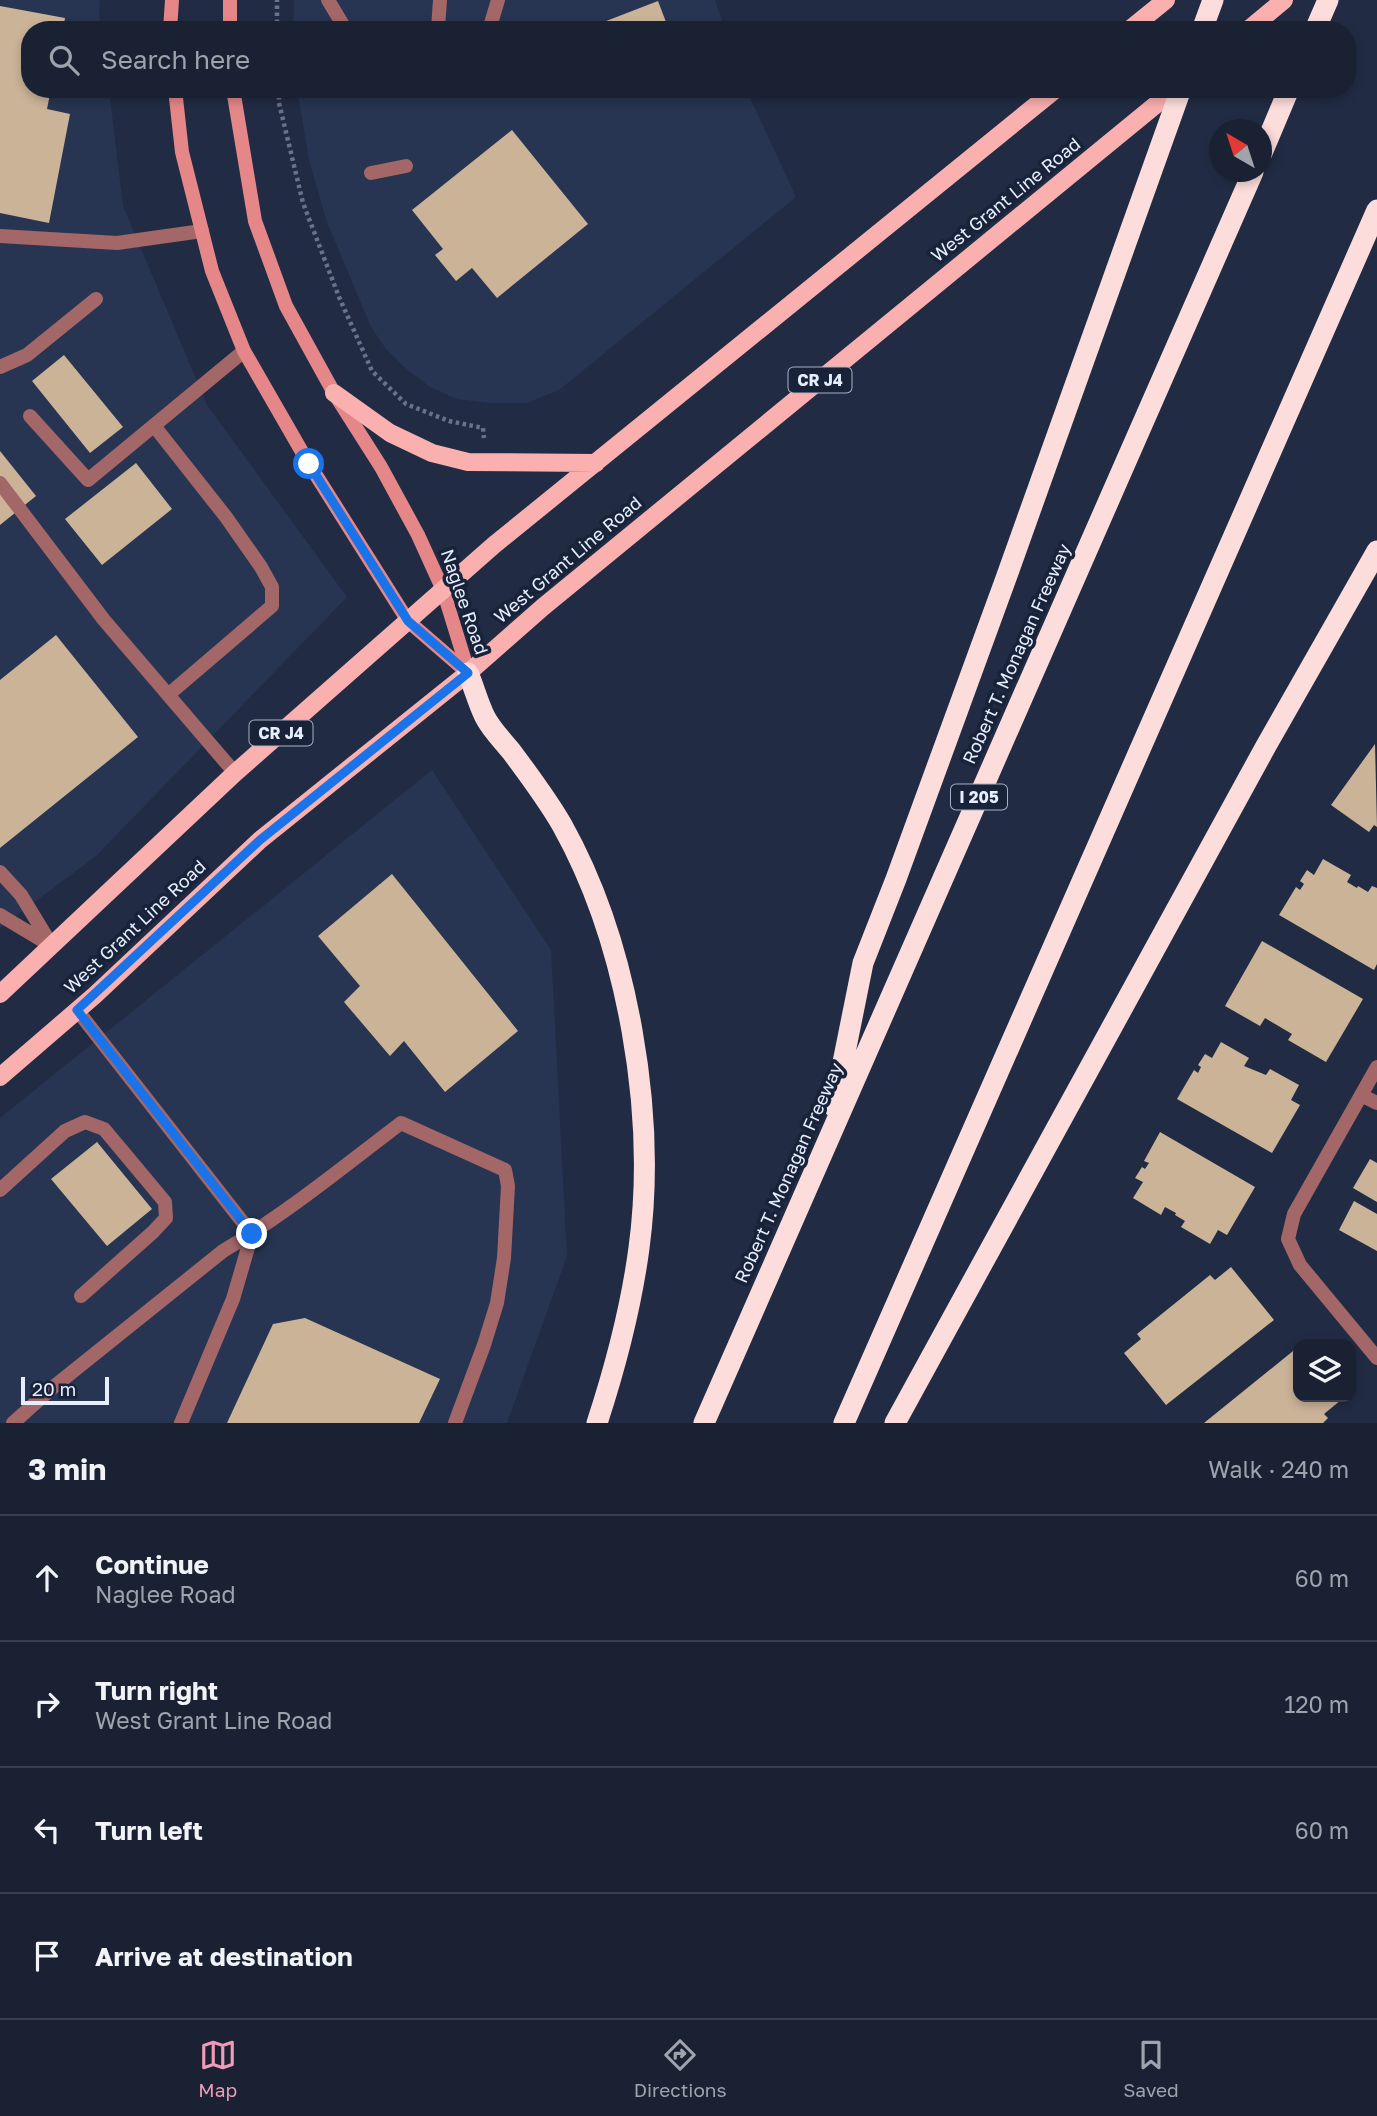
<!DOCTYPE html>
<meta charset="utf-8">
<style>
:root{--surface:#192133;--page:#262e3f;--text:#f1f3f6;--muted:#9fa3ac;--line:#373e4e;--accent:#ef9ab8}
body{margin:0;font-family:"Golos Text",sans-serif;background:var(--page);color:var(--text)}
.controls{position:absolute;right:21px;bottom:21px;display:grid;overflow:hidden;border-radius:14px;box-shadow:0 4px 10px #0003}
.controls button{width:63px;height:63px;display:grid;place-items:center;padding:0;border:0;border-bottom:2px solid var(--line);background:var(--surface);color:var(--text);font:35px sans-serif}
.compass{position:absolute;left:1209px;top:119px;width:63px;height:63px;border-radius:50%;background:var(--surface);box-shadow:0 4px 10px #0003;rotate:321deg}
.scale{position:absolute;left:21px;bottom:18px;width:88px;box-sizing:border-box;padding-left:7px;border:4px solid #e6eefe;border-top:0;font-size:19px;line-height:24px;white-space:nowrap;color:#e6eefe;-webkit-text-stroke:5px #182239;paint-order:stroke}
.stop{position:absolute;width:21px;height:21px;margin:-16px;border:5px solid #1a73e8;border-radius:50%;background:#fff}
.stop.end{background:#1a73e8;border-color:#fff;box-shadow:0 2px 7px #0008}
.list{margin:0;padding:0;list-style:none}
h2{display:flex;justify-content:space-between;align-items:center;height:91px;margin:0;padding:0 28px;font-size:30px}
h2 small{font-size:23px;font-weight:400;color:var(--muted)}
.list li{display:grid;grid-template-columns:46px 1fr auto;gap:21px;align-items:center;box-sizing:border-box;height:126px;padding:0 28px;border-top:2px solid var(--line)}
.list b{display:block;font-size:26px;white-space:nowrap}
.list p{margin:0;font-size:23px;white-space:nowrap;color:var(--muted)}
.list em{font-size:23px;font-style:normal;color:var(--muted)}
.icon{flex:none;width:38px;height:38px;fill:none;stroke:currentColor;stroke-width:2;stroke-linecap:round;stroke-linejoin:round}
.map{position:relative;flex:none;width:1377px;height:1423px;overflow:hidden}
.search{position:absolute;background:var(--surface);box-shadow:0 4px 10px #0003;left:21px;right:21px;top:21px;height:77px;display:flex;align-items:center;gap:18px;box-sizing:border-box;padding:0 24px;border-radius:28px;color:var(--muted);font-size:26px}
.sheet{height:595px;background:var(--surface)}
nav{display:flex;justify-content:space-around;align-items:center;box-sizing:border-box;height:98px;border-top:2px solid var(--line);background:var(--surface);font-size:19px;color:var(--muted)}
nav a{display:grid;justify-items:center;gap:4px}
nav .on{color:var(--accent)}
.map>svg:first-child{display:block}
</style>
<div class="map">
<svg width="1377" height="1423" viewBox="0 0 1377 1423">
<rect width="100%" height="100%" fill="#212c44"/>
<!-- built -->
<path fill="#273552" d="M 0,0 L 100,0 L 99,11 L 101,30 L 30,30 L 30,89 L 109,89 L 123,206 L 207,405 L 347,597 L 96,856 L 0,928 Z
M 294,0 L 715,0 L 725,30 L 293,30 Z
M 297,89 L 746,89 L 796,197 L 559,390 L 527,403 L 489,403 L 457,399 L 430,387 L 404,367 L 386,349 L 371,327 L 327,222 L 309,160 Z
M 432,770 L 551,950 L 567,1256 L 507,1423 L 0,1423 L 0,1118 Z"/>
<!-- building -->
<path fill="#cbb398" d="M 658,1 L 669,30 L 603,30 L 601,23 Z
M 0,6 L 65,18 L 63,30 L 30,30 L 30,89 L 51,89 L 47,109 L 70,114 L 49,223 L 0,213 Z
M 512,130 L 588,224 L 497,298 L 472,268 L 456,281 L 435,255 L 443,249 L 412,210 Z
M 64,355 L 123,427 L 90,453 L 32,381 Z
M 0,451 L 36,496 L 0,525 Z
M 136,463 L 172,509 L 102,565 L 65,519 Z
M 56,635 L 138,737 L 0,848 L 0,680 Z
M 1375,744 L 1377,827 L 1374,825 L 1369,832 L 1331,805 Z
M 1323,859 L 1351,875 L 1347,882 L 1357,888 L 1358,886 L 1368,892 L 1372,886 L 1377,888 L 1377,964 L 1374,970 L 1279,915 L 1296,887 L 1300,890 L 1304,884 L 1300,881 L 1307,870 L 1314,875 Z
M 392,874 L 518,1031 L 445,1092 L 404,1041 L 390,1056 L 344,1002 L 360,986 L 318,936 Z
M 1262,941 L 1363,999 L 1326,1062 L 1288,1040 L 1292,1034 L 1265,1018 L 1260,1026 L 1225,1006 Z
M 1221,1042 L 1249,1058 L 1244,1066 L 1266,1075 L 1270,1069 L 1299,1085 L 1291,1100 L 1300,1105 L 1272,1153 L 1177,1099 L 1194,1070 L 1198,1073 L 1201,1067 L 1198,1065 L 1205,1054 L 1212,1058 Z
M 1160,1132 L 1255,1187 L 1227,1235 L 1218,1230 L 1210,1244 L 1181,1227 L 1185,1221 L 1175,1215 L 1176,1213 L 1165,1207 L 1161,1215 L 1133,1198 L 1143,1182 L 1135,1178 L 1142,1167 L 1145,1169 L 1149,1163 L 1144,1161 Z
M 97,1142 L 152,1209 L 107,1246 L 51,1179 Z
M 1370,1159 L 1377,1163 L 1377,1202 L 1353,1188 Z
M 1354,1201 L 1377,1214 L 1377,1251 L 1339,1230 Z
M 1231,1267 L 1274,1320 L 1166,1405 L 1124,1353 L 1141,1339 L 1137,1334 L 1210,1275 L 1215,1280 Z
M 305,1318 L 440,1379 L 419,1423 L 227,1423 L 273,1324 Z
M 1298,1347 L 1298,1397 L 1338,1397 L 1341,1400 L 1324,1414 L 1328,1418 L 1323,1423 L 1204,1423 Z"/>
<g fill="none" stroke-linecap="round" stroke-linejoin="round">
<!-- path -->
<path stroke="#697388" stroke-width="4.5" stroke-dasharray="3.5 3.5" stroke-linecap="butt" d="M 277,30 L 277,0
M 279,89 L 279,103 L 303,203 L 339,297 L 372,371 L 406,404 L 449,421 L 483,428 L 484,438"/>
<!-- service -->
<path stroke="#a36768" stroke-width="14" d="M 328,0 L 346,30
M 440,0 L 438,28 L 472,30
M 489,30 L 498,0
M 371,173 L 406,166
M 0,367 L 27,355 L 96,299
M 30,416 L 88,480 L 244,351
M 155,427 L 226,517 L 261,567 L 272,587 L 272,606 L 168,695
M 0,483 L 104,620 L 235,773
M 77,1010 L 252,1234 L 233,1299 L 181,1423
M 0,1190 L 65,1131 L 85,1122 L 104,1129 L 165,1202 L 166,1218 L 153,1232 L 81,1296
M 13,1423 L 51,1389 L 223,1251 C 286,1214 343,1167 401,1123 L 505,1170 L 508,1186 L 504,1258 L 497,1303 L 484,1345 L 455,1423"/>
<!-- minor -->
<path stroke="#a36768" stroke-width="14" d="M 0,236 L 117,243 L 202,231
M 0,872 L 21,895 L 52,946
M 0,915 L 50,945
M 1377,1067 L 1294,1214 L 1288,1239 L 1300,1265 L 1377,1358
M 1361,1095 L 1377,1103"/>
<!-- secondary -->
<path stroke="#e58688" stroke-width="14" d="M 170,30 L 172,0
M 230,30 L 230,0
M 175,89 L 182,152 L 212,271 L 244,351 L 309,464 L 408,621 L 468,673
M 233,89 L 255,221 L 286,306 L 334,393 L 381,467 L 418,535 L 443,590 L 468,671"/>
<!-- primary -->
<path stroke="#fbb0b0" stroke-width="18" d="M 1129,30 L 1166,0
M 1248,30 L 1284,0
M 334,393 L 390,433 L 432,453 L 468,462 L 596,463
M 0,994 L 235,773 L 494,545 L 1056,89
M 0,1077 L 95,995 L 260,840 L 468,673 L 543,607 L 1175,89"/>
<!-- motorway -->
<path stroke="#fcdddc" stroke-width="21" d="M 1202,30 L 1213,0
M 1315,30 L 1328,0
M 1262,153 L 1289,89
M 468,673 C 474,687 478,703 485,717 C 491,729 502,740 511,751 C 529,775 547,799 562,825 C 628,943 657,1114 639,1248 C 631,1308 616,1365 597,1423
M 834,1107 L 863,963 L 896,879 L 1005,581 L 1181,89
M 704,1423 L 1253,172
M 844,1423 L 1377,210
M 895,1423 L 1266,746 L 1377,551"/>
</g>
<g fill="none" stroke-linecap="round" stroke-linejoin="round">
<!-- route -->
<path stroke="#1a73e8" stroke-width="9" d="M 252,1234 L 77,1010 L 260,840 L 468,673 L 408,621 L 309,464"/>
</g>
<g text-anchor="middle" stroke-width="7" stroke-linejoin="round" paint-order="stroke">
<!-- shield labels -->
<g fill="#182239" stroke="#a8b1c3" stroke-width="2">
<rect x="788.5" y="367.5" width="63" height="25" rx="5"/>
<rect x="249.5" y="720.5" width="63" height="25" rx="5"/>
<rect x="951" y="784.5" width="56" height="25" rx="5"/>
</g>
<g font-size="16" font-weight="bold" fill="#e6eefe">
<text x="820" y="386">CR J4</text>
<text x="281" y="739">CR J4</text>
<text x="979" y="803">I 205</text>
</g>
<!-- street labels -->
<g font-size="18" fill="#e6eefe" stroke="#182239">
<text transform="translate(1006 200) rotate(-39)" y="6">West Grant Line Road</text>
<text transform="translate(568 560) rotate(-40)" y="6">West Grant Line Road</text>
<text transform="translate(464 602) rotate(71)" y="6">Naglee Road</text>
<text transform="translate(1017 654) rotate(-66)" y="6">Robert T. Monagan Freeway</text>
<text transform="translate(135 927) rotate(-43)" y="6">West Grant Line Road</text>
<text transform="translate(789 1173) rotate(-66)" y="6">Robert T. Monagan Freeway</text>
</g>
</g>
</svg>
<div class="controls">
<button><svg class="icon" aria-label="layers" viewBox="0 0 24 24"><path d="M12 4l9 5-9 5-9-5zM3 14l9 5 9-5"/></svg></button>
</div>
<svg class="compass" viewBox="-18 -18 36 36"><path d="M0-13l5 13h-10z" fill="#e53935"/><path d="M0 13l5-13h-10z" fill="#9fa3ac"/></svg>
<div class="scale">20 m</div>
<div class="stop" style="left:309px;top:464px"></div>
<div class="stop end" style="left:252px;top:1234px"></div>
<div class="search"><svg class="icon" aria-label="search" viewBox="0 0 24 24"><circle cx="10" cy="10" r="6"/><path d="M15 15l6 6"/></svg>Search here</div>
</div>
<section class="sheet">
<h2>3 min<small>Walk · 240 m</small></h2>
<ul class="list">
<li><svg class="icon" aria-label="ahead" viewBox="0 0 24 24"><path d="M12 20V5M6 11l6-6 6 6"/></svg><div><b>Continue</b><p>Naglee Road</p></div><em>60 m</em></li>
<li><svg class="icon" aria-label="right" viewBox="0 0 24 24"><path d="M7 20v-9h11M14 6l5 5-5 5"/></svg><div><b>Turn right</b><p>West Grant Line Road</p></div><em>120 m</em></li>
<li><svg class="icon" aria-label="left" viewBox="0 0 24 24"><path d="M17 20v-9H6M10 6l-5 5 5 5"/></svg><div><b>Turn left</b></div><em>60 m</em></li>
<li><svg class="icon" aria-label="arrive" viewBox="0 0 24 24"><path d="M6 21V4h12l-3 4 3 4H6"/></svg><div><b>Arrive at destination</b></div></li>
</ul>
</section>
<nav>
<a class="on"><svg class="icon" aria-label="map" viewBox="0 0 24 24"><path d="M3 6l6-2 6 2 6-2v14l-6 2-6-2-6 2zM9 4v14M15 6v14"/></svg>Map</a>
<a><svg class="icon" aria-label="directions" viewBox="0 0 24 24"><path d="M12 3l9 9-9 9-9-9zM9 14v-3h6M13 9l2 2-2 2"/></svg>Directions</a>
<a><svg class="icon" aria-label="saved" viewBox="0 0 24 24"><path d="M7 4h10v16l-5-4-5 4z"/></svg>Saved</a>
</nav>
